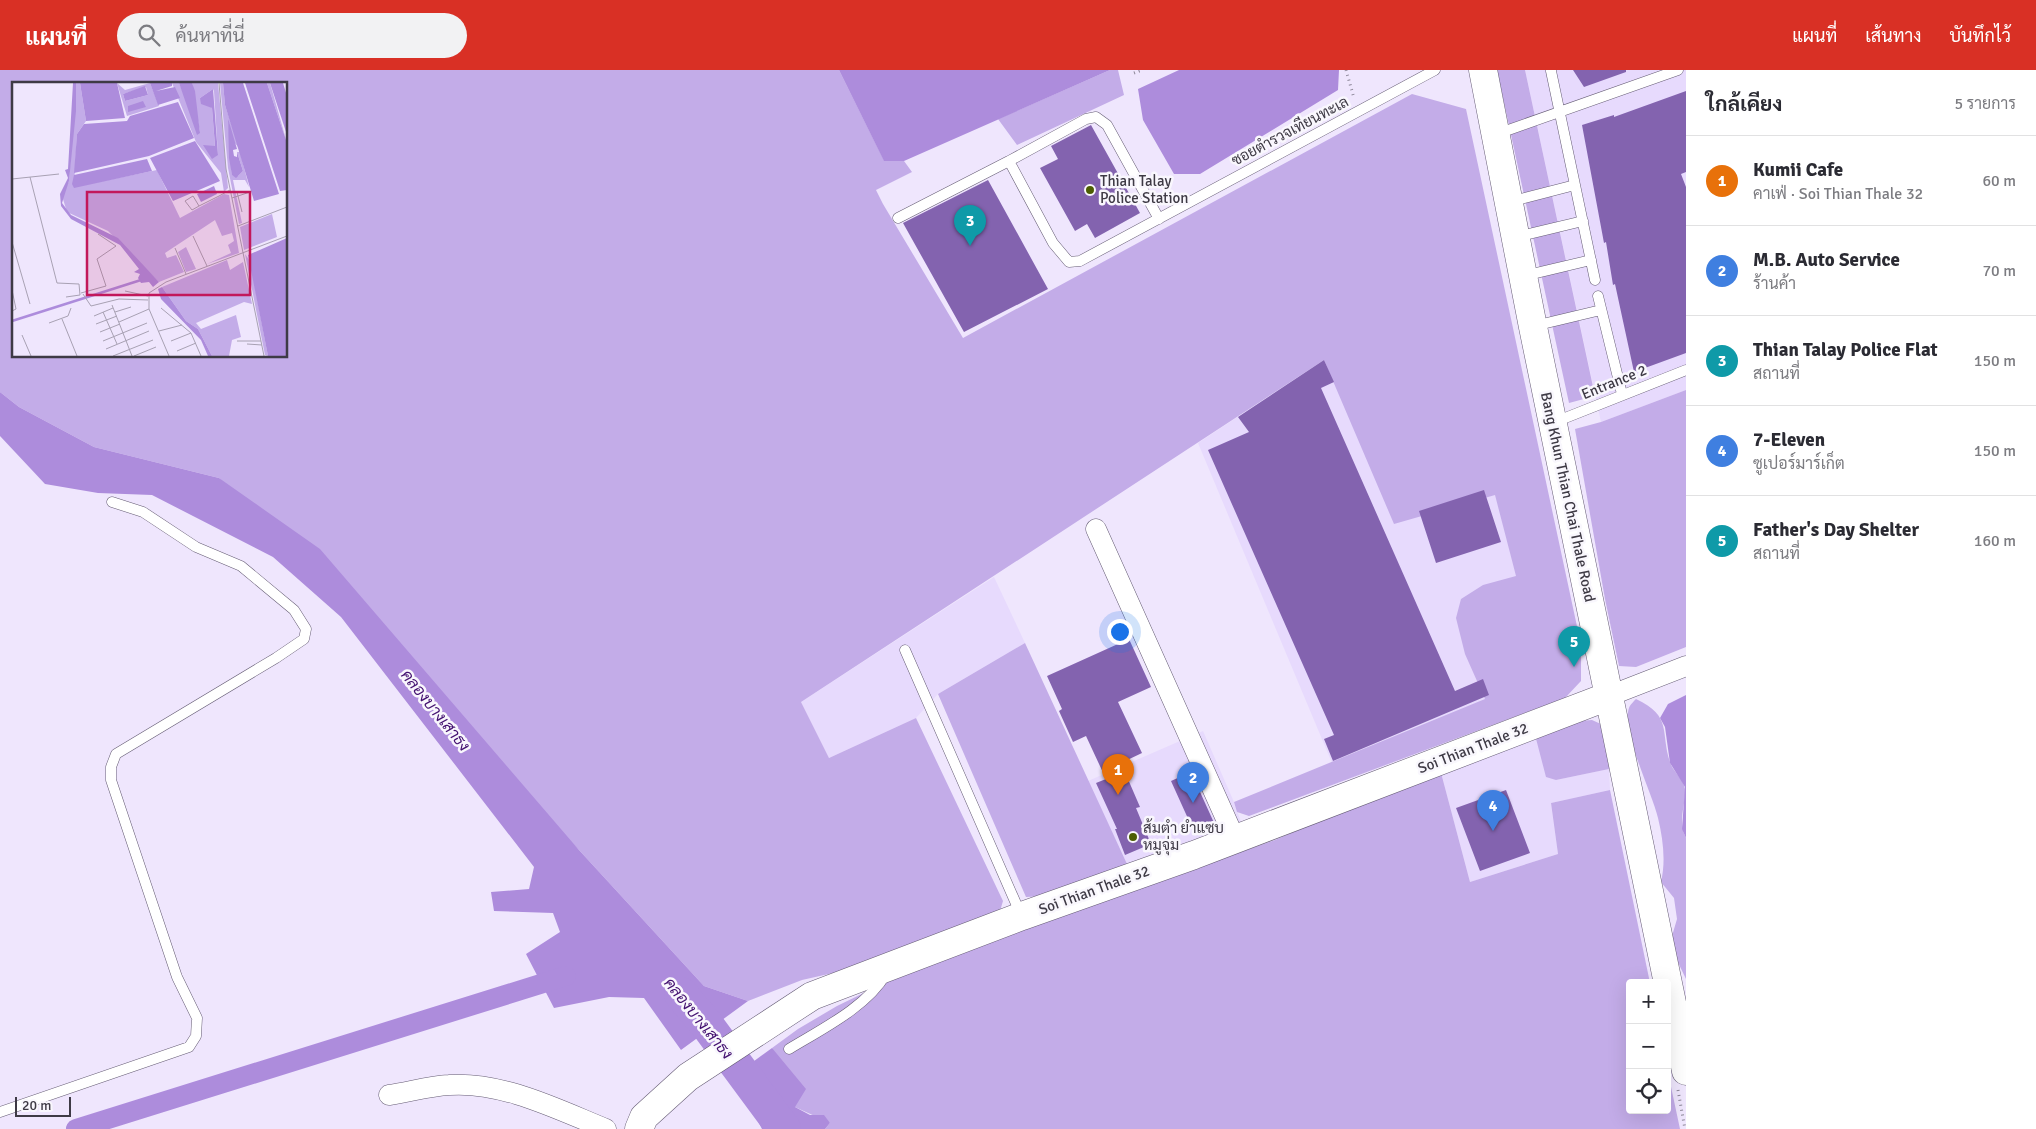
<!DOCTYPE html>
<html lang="th">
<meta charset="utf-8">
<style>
:root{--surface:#fff;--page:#f2f2f3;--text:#2b2b33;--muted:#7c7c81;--line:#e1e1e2;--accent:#d93025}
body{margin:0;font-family:Signika,Sarabun,sans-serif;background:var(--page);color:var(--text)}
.controls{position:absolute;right:15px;bottom:15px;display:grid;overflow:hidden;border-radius:5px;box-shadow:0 5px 20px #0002}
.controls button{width:45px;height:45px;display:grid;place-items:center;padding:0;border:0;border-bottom:1px solid var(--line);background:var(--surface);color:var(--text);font:25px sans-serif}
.scale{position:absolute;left:15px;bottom:12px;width:56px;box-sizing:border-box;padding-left:5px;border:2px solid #3e3a45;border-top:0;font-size:14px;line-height:18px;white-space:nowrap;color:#3e3a45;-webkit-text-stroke:4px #f9f7fd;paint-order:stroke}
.you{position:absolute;left:1119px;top:561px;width:18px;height:18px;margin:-12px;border:4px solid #fff;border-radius:50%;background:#1a73e8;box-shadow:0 0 0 8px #1a73e833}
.badge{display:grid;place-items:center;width:32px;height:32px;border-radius:50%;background:var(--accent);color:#fff;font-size:16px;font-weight:700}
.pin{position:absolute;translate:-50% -41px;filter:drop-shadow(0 1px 2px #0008)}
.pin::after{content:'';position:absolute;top:26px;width:18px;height:15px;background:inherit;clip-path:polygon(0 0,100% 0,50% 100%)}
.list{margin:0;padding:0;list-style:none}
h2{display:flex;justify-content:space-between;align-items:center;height:65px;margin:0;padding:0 20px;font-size:21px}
h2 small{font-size:16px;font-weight:400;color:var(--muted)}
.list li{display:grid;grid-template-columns:32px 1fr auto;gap:15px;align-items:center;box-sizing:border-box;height:90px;padding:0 20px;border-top:1px solid var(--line)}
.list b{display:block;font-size:19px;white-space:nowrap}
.list p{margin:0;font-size:16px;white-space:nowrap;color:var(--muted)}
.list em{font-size:16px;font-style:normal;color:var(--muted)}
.icon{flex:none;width:28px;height:28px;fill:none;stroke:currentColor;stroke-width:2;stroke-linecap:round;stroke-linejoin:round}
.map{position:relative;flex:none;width:1686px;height:1059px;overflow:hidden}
header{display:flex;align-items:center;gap:30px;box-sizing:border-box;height:70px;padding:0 25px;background:var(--accent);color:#fff}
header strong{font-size:24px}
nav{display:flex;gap:28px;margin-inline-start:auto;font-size:18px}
.search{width:350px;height:45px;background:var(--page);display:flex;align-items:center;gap:12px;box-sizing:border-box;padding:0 18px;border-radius:28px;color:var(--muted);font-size:19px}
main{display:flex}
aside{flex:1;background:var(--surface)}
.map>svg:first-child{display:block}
</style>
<header>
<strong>แผนที่</strong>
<div class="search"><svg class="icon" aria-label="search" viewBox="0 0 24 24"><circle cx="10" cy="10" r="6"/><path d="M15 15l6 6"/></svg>ค้นหาที่นี่</div>
<nav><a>แผนที่</a><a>เส้นทาง</a><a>บันทึกไว้</a></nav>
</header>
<main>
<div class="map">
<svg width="1686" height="1059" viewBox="0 0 1686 1059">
<rect width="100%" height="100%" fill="#efe6fd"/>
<!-- built -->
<path fill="#e7dafd" d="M 1525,0 L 1686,0 L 1686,320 L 1601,352 Z
M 1441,213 L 1542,606 L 1332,693 L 1198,373 Z
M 994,507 L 1025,573 L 938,624 L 916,648 L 829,688 L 801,632 Z
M 1203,661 L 1234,732 L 1241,752 L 1127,794 L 1088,711 Z
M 1534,661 L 1556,710 L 1609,699 L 1610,720 L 1551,733 L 1558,784 L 1470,812 L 1440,699 Z"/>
<!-- green -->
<path fill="#c3ace8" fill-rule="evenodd" d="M 0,0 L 839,0 L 884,90 L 904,91 L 912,102 L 876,120 L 883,134 L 963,268 L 1412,24 L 1466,39 L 1581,575 L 1581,611 L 1565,628 L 1249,746 L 1237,742 L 1234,732 L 1485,629 L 1465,584 L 1456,548 L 1461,529 L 1483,515 L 1516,506 L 1495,425 L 1394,454 L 1324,290 L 801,632 L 829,688 L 916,648 L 1003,831 L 1000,841 L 864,896 L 802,910 L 748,931 L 704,916 L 579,780 L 219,408 L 94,377 L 19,337 L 0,322 ZM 14,14 L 286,14 L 286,286 L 14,286 Z
M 1110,0 L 1118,0 L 1124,25 L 1017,75 L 998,49 Z
M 1497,0 L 1525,0 L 1595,326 L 1569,333 Z
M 1686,320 L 1686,577 L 1636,597 L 1619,596 L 1605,529 L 1575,359 L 1601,352 Z
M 1025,573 L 1127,794 L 1044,826 L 1026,827 L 938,624 Z
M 1636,629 C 1673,646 1660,663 1670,692 C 1672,701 1684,709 1685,719 C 1686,736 1677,750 1686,768 L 1686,909 L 1673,882 L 1672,866 L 1677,849 L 1674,828 L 1661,812 C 1666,791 1663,769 1658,748 C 1652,722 1621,661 1629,638 C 1630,635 1634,631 1636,629 Z
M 1592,650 L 1603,655 L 1614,692 L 1609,699 L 1556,710 L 1546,707 L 1534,661 L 1565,652 Z
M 1440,699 L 1470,812 L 1558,784 L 1551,733 L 1610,720 L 1650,913 L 1630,913 L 1630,1040 L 1667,1040 L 1667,998 L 1680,1059 L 825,1059 L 830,1053 L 795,1037 L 772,978 L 798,959 L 837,936 L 915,898 L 1275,770 Z"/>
<!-- water -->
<path fill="#ad8cdc" d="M 839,0 L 1110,0 L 904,91 L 884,91 Z
M 1179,0 L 1339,0 L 1338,20 L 1200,104 L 1174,104 L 1143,50 L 1138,19 Z
M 0,322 L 19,337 L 94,377 L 219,408 L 320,479 L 579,780 L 704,916 L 748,931 L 681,980 L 644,928 L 609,927 L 554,938 L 526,884 L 560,862 L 553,843 L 494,841 L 491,822 L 529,819 L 534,797 L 341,547 L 273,487 L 152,425 L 98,423 L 45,414 L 0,366 Z
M 1686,625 L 1686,768 L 1682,759 L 1685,717 L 1670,693 L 1665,657 L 1660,648 L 1668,634 Z
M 772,978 L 806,1019 L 795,1037 L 810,1045 L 824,1045 L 830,1053 L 825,1059 L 762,1059 L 735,1005 Z"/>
<!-- pier -->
<path fill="#efe6fd" d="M 751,930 L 750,933 L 683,982 L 679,982 Z"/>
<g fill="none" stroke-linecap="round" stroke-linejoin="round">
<!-- canal -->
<path stroke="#ad8cdc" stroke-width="20" d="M 76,1059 L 566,906"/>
<!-- river -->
<path stroke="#ad8cdc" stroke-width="34" d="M 681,924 L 707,955 L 784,1059"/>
</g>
<!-- building -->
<path fill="#8363af" d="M 1573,0 L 1626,0 L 1626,2 L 1584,17 Z
M 1686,21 L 1686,102 L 1681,104 L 1686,117 L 1686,283 L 1634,302 L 1615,214 L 1613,215 L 1606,172 L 1604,173 L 1582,55 L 1614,45 L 1614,47 Z
M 1091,55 L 1140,143 L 1095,168 L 1087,154 L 1075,161 L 1040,98 L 1058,89 L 1051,76 Z
M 988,110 L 1048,219 L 964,262 L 903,153 Z
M 1324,290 L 1334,312 L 1321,318 L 1455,621 L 1483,609 L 1489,625 L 1333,691 L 1324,669 L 1334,665 L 1208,380 L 1249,362 L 1238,347 Z
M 1484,420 L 1501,472 L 1436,493 L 1419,441 Z
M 1129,569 L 1151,617 L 1118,632 L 1142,683 L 1121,693 L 1140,737 L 1136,738 L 1151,774 L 1125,785 L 1115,759 L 1117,759 L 1096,713 L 1106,709 L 1086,666 L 1073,672 L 1059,641 L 1062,639 L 1047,606 Z
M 1191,702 L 1215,755 L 1195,764 L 1171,711 Z
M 1506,720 L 1530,783 L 1480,801 L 1456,738 Z"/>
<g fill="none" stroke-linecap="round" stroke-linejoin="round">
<defs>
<path id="lane" d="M 1551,1 L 1595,210
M 1497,64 L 1678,0
M 1509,132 L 1575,115
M 898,148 L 1009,91
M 1159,149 L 1107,55 L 1096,47 L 1086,49 L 1009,91 L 1053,173 L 1069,192 L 1080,191 C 1199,128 1317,64 1435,0
M 1516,167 L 1583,151
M 1524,206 L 1591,190
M 1598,226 L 1622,324
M 1534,256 L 1601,240
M 1555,352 L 1686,300
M 905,580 L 1021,845
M 789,979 C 820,960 867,937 886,904
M 0,1042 L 189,977 L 196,966 L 197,948 L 177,907 L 111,710 L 111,697 L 116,684 L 276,588 L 304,569 L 306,559 L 294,540 L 241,496 L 196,477 L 143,442 L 112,432"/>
<path id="street" d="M 1096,459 L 1235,769
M 1609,626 L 1686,596
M 389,1025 C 409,1022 430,1016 449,1015 C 502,1011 559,1040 606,1059"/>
<path id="secondary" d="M 1483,0 L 1533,257 L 1686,1001
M 639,1059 L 644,1047 L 688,1007 L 812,926 L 1022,846 L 1194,785 L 1609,626"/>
</defs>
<!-- lane casing -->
<use href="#lane" stroke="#655c74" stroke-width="11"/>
<!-- street casing -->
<use href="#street" stroke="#655c74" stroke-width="21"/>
<!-- secondary casing -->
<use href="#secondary" stroke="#655c74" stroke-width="29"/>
<!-- path -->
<path stroke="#8e8899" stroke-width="3" stroke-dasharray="1 4" stroke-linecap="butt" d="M 1346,0 L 1354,28
M 1134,3 L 1142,0
M 1678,1020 L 1685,1059"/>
<!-- lane -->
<use href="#lane" stroke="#fff" stroke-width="10"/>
<!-- street -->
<use href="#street" stroke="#fff" stroke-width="20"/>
<!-- secondary -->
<use href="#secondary" stroke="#fff" stroke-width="28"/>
</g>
<!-- markers -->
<g fill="#4c5e03" stroke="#f9f7fd" stroke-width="2">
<circle cx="1090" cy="120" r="5"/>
<circle cx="1133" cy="767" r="5"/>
</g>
<g text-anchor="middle" stroke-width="5" stroke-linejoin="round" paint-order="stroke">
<!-- street labels -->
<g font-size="15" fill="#3e3a45" stroke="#f9f7fd">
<text transform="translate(1290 61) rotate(-28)" y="5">ซอยตำรวจเทียนทะเล</text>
<text transform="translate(1614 312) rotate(-22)" y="5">Entrance 2</text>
<text transform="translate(1568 427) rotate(78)" y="5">Bang Khun Thian Chai Thale Road</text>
<text transform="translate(1473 678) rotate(-21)" y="5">Soi Thian Thale 32</text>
<text transform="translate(1094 820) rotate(-20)" y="5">Soi Thian Thale 32</text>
</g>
<!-- poi labels -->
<g font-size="15" fill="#3e3a45" stroke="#f9f7fd" text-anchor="start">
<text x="1100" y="116">Thian Talay<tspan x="1100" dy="17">Police Station</tspan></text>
<text x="1143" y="763">ส้มตำ ยำแซบ<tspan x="1143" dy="17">หมูจุ่ม</tspan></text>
</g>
<!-- water labels -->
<g font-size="16" font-style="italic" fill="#431170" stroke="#f9f7fd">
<text transform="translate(436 640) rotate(51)" y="6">คลองบางเสาธง</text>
<text transform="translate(699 948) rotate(51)" y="6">คลองบางเสาธง</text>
</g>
</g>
<!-- overview -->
<g transform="translate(12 12)">
<rect width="275" height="275" fill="#efe6fd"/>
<path d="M 64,1 L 68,1 L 74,39 L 65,52 L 62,105 L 145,88 L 168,136 L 212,112 L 217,113 L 227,171 L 195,182 L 219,171 L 216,163 L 222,159 L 220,151 L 210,154 L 203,138 L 153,171 L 155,176 L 164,173 L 172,190 L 147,200 L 96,149 L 55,130 L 50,114 L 57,99 ZM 105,1 L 113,8 L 138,1 L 147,24 L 115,34 ZM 134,5 L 136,13 L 113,19 L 111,12 ZM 160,1 L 167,1 L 188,51 L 180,1 L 206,1 L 216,106 L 212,110 L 209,91 L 184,60 ZM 201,7 L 202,9 L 206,73 L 200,65 L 203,65 L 200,26 L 188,16 ZM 208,1 L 211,1 L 213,23 L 227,66 L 221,59 L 216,36 L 220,93 L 226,94 L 231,89 L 225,70 L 228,70 L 237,105 L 233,98 L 221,98 L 230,141 L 227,142 L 216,86 ZM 255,1 L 258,1 L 275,61 ZM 260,132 L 265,155 L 232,168 L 228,145 ZM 174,165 L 184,187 L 174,190 L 166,170 ZM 233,172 L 238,179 L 256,274 L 253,273 ZM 215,178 L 218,188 L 231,180 L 240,222 L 232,220 L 184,241 L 189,247 L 224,233 L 229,255 L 220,258 L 217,274 L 200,274 L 186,247 L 174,239 L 150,205 Z" fill="#c3ace8" fill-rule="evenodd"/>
<path d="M 61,1 L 64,1 L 64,29 L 57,99 L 50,121 L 59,133 L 106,156 L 147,200 L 141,205 L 137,200 L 129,201 L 126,196 L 128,192 L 122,190 L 127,187 L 108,163 L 59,137 L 49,124 L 48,112 L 56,96 L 53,88 L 56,87 ZM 68,1 L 105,1 L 113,36 L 74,39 ZM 138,1 L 160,1 L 160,4 L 144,9 L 163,5 L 168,16 L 146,23 ZM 167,1 L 180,1 L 183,9 L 188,51 L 185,53 ZM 211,1 L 231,1 L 267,112 L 242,119 L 213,23 ZM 233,1 L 255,1 L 275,61 L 275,108 L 268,109 ZM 258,1 L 271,1 L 275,14 L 275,53 ZM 133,4 L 136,13 L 113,19 L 111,12 ZM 201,7 L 206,73 L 200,77 L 191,63 L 203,64 L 200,26 L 189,22 L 188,16 ZM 131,19 L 134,25 L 116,30 L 116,24 ZM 166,20 L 182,56 L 137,74 L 62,91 L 65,52 L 72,42 L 115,39 L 118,34 ZM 216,36 L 225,67 L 221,68 L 222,74 L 225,75 L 225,70 L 231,89 L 224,96 L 220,93 L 217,76 ZM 183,59 L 208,99 L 161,119 L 138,76 ZM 135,77 L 140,89 L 62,106 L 60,102 L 62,93 ZM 202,104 L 205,112 L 189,120 L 185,112 ZM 275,156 L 275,274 L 256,274 L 236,173 ZM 150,205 L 174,239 L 186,247 L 200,274 L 196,274 L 189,258 L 149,217 L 146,207 Z" fill="#ad8cdc"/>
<path fill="none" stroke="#ad8cdc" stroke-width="2.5" d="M 0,239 L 129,198"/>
<path fill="none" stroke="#a8a1b3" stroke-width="1" d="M 207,1 L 214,87 L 252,274M 18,95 L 45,201 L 67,202 L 68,213 L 54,215M 0,97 L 47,92M 225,110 L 230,130M 220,116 L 238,110M 187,124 L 181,114 L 173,119 L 180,128 L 187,124 L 207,114 L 218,108M 226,144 L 275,125M 181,154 L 195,184M 0,160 L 18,222M 163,166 L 174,192M 0,208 L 4,227 L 0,229M 113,209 L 136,214M 69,211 L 94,204 L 85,177 L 104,164 L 86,152M 71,212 L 79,224 L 107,217 L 136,218M 100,223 L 120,274M 149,226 L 179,251 L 189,274M 91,230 L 105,262M 103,230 L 119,225M 82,234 L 101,226M 50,237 L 65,274M 107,240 L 137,227M 37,241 L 56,234 L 59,226M 84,242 L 105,234M 147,249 L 170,243M 88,250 L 108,242M 10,253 L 19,274M 91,259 L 135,241M 159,259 L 179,251M 225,259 L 249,259M 235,262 L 250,263M 94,267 L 137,249M 165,269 L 184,261M 101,274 L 141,258M 122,274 L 144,265M 157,274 L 137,227 L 137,211 L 154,200 L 275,154"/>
<path fill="#c2185b" fill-opacity="0.15" stroke="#c2185b" stroke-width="2.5" d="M 75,110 L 238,110 L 238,213 L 75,213 Z"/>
<rect width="275" height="275" fill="none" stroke="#3e3a45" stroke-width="2.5"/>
</g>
</svg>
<div class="controls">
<button>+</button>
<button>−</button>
<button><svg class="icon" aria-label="locate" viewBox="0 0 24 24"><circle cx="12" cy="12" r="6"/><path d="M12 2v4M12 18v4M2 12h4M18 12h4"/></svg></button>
</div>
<div class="scale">20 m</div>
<div class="you"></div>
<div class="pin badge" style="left:1118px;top:725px;background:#e8710a">1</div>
<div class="pin badge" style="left:1193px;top:733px;background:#3f7fe0">2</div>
<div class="pin badge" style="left:970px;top:176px;background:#0f9aa8">3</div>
<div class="pin badge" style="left:1493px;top:761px;background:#3f7fe0">4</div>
<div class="pin badge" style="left:1574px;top:597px;background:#0f9aa8">5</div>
</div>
<aside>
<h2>ใกล้เคียง<small>5 รายการ</small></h2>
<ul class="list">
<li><span class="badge" style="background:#e8710a">1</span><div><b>Kumii Cafe</b><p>คาเฟ่ · Soi Thian Thale 32</p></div><em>60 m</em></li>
<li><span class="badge" style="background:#3f7fe0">2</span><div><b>M.B. Auto Service</b><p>ร้านค้า</p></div><em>70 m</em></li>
<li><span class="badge" style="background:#0f9aa8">3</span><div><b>Thian Talay Police Flat</b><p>สถานที่</p></div><em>150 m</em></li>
<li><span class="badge" style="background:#3f7fe0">4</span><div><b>7-Eleven</b><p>ซูเปอร์มาร์เก็ต</p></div><em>150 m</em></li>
<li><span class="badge" style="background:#0f9aa8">5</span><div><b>Father's Day Shelter</b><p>สถานที่</p></div><em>160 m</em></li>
</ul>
</aside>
</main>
